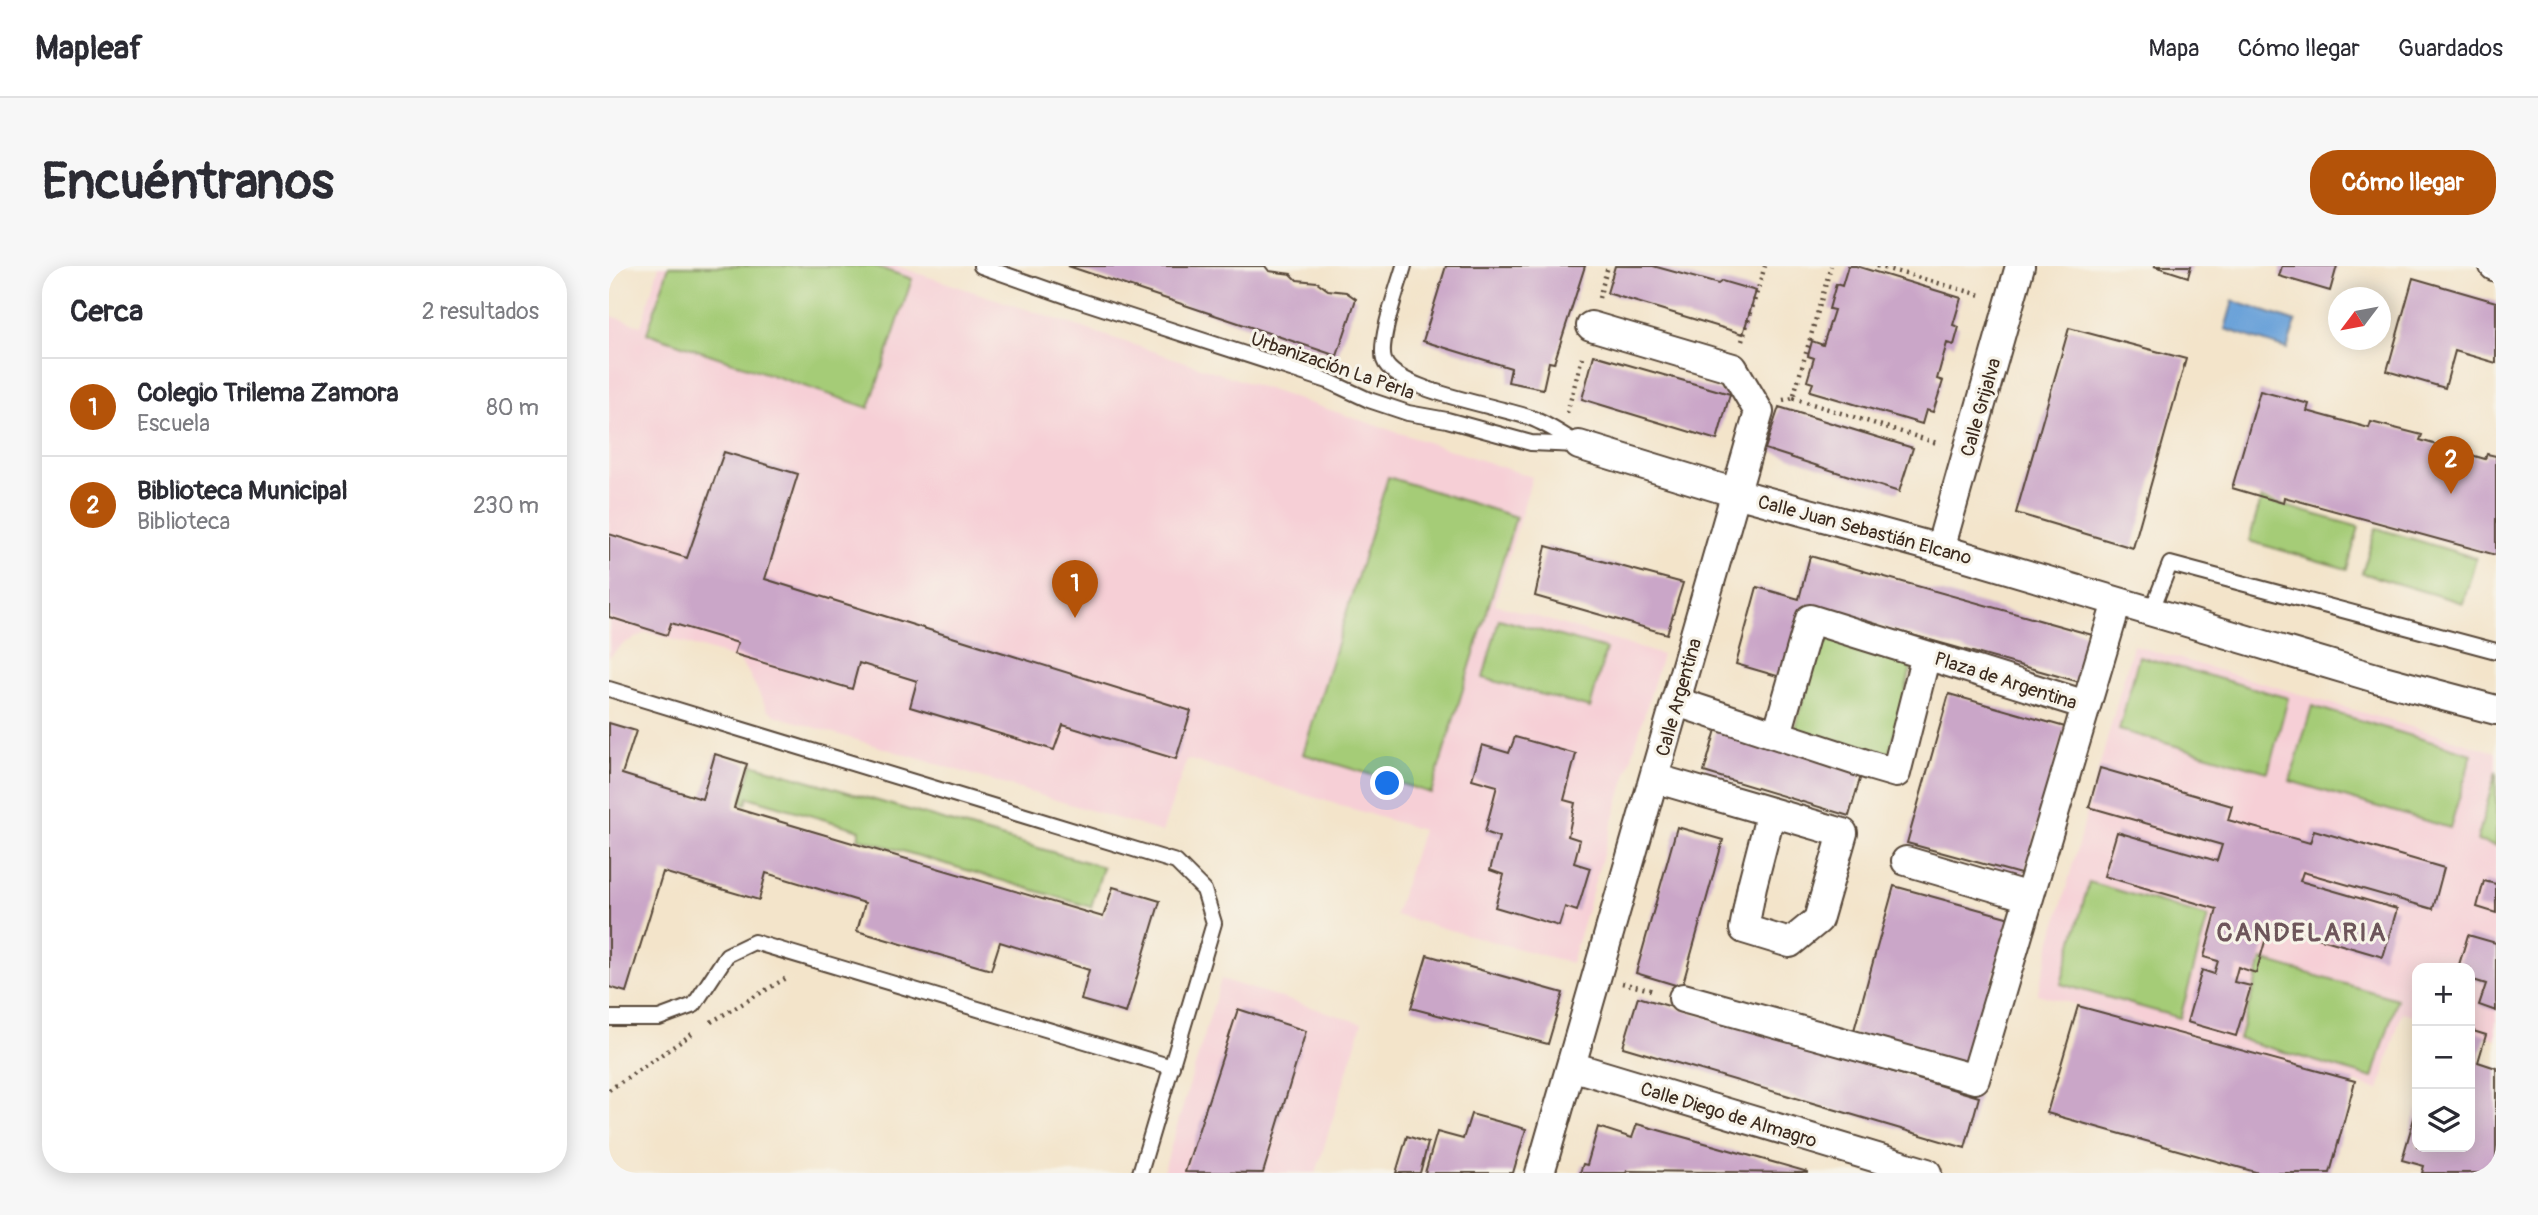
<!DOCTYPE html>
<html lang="es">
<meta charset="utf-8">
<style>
:root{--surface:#fff;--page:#f7f7f7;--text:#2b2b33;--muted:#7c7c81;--line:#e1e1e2;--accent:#b45309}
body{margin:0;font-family:Pangolin,sans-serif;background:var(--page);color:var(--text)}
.controls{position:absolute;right:21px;bottom:21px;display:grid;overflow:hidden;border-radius:14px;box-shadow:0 4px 18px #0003}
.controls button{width:63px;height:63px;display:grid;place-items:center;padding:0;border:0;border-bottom:2px solid var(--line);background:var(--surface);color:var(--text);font:35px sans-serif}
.compass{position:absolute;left:1719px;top:21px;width:63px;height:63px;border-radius:50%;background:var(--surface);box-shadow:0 4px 18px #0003;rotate:238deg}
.you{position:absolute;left:779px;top:518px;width:24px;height:24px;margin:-18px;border:5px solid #fff;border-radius:50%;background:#1a73e8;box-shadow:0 0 0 10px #1a73e833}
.badge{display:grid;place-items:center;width:46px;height:46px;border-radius:50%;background:var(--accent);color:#fff;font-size:23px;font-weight:700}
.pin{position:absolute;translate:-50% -58px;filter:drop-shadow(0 2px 4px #0008)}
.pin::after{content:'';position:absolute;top:37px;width:24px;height:21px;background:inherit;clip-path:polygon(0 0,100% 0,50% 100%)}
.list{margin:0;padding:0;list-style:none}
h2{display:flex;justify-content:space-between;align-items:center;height:91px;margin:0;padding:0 28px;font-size:30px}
h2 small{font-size:23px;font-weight:400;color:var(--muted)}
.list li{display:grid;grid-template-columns:46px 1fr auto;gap:21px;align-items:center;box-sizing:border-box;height:98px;padding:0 28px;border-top:2px solid var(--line)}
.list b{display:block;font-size:26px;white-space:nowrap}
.list p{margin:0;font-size:23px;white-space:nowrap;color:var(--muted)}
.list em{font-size:23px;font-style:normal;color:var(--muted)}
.icon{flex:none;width:38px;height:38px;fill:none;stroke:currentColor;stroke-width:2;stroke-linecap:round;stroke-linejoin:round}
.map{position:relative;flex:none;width:1887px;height:907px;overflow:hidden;border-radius:28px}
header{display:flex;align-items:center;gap:42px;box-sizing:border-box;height:98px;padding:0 35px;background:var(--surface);border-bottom:2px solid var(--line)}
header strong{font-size:33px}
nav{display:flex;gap:38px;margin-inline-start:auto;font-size:24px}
.intro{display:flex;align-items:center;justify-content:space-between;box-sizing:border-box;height:168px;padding:0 42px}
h1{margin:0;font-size:49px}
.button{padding:18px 32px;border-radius:28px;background:var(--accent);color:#fff;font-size:24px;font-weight:700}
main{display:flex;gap:42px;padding:0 42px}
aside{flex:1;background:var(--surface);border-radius:28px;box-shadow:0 4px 18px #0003}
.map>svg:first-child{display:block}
</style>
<header>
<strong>Mapleaf</strong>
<nav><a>Mapa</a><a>Cómo llegar</a><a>Guardados</a></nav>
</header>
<div class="intro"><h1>Encuéntranos</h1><a class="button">Cómo llegar</a></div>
<main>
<aside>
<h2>Cerca<small>2 resultados</small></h2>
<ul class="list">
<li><span class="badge">1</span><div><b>Colegio Trilema Zamora</b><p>Escuela</p></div><em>80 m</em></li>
<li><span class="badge">2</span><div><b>Biblioteca Municipal</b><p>Biblioteca</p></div><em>230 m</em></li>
</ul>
</aside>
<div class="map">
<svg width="1887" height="907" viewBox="0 0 1887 907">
<rect width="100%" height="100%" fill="#f7f3e8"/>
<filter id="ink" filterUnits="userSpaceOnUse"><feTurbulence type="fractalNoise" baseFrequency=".0143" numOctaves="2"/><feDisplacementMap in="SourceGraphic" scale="14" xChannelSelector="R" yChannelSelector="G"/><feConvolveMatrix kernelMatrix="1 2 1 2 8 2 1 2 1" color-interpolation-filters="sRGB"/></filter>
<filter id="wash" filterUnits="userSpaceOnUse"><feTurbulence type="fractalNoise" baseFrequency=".00686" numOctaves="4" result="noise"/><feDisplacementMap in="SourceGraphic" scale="28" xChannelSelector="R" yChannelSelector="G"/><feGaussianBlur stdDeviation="1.57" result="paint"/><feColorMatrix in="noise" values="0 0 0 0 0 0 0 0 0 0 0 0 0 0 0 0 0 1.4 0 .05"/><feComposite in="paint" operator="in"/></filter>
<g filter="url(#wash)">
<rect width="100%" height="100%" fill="#f3e4ca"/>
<!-- built -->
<path fill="#f6cfd6" d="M 50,0 L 287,0 L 923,211 L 886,338 L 1053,389 L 962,697 L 786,649 L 813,564 L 578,493 L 553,566 L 168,450 L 158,443 L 139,406 L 129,393 L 38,366 L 14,378 L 0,391 L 0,49 L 32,60 Z
M 1524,379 L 1887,486 L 1887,773 L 1861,764 L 1861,702 L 1808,702 L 1808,750 L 1793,746 L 1770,824 L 1696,801 L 1428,728 Z
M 612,713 L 753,757 L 707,907 L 554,907 Z"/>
<!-- green -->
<path fill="#a5cc77" stroke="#707b4a" stroke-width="2" d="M 60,0 L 265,0 L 303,13 L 260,142 L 38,67 Z
M 779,211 L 907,251 L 822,527 L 694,488 Z
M 1652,233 L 1750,261 L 1738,303 L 1640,275 Z
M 1767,262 L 1867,292 L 1854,337 L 1753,307 Z
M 890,353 L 997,383 L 981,442 L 874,412 Z
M 1211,369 L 1304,394 L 1280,489 L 1186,464 Z
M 1530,390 L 1679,432 L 1659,506 L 1510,464 Z
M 1703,440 L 1863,488 L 1841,562 L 1681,515 Z
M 143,498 L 494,601 L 482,641 L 249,572 L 251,564 L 139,531 L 137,538 L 132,536 Z
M 1887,505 L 1887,580 L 1868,575 Z
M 1480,616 L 1599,651 L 1571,752 L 1452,718 Z
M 1653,694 L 1788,733 L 1764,812 L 1630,773 Z"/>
<!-- water -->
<path fill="#6ba2d9" stroke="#53667c" stroke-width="2" d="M 1624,35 L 1687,56 L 1678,83 L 1616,63 Z"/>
<g id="blocks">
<!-- building -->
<path fill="#caa6c8" d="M 459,0 L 656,0 L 660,5 L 682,8 L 688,14 L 708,16 L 719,24 L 737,26 L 747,33 L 728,90 Z
M 837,0 L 976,0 L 945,97 L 940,96 L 934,123 L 899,116 L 902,102 L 814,75 Z
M 1006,0 L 1044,0 L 1109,18 L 1113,15 L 1147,25 L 1134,68 L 998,27 Z
M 1239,0 L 1247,0 L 1352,32 L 1344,59 L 1350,61 L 1345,79 L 1338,77 L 1328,113 L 1334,115 L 1324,146 L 1317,144 L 1313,158 L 1201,125 L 1204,117 L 1198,115 L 1205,92 L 1199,90 L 1203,75 L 1214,79 L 1225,44 L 1220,43 L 1227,18 L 1233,20 Z
M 1545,0 L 1582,0 L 1579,11 Z
M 1673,0 L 1728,0 L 1721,25 L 1670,10 Z
M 1804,12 L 1887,36 L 1887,97 L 1846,85 L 1836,122 L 1778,105 Z
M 1460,62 L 1577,93 L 1524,282 L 1407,247 Z
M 985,89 L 1121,128 L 1108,174 L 973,133 Z
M 1651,125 L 1700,138 L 1698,145 L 1760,162 L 1762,156 L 1813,169 L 1811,174 L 1876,193 L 1878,188 L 1887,190 L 1887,289 L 1675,231 L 1674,237 L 1623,222 Z
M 1170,141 L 1304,182 L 1290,226 L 1156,183 Z
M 115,186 L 189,208 L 156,313 L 582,445 L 567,493 L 454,459 L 445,484 L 301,441 L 308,415 L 250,397 L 243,423 L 125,388 L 129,377 L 62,357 L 58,369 L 0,351 L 0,268 L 78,292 Z
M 937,280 L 1074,317 L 1058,368 L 926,330 Z
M 1201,290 L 1494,372 L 1481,419 L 1197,339 L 1175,412 L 1127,398 L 1148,321 L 1190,333 Z
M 1340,428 L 1456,461 L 1415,609 L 1298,577 Z
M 0,457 L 27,465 L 13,508 L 93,533 L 106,488 L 138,498 L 125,542 L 494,651 L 504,621 L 551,635 L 517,747 L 472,734 L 480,704 L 391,676 L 382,704 L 248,665 L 256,637 L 157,607 L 150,634 L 54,606 L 17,726 L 0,721 Z
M 1108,460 L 1254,503 L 1240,550 L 1095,506 Z
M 906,471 L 967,488 L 955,534 L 966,537 L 959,570 L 971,574 L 965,597 L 981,602 L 968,645 L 956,641 L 950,660 L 886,641 L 895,609 L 881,604 L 890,571 L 876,566 L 888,520 L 863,513 L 873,479 L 900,487 Z
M 1491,502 L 1623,540 L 1619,554 L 1701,577 L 1705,564 L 1835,602 L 1824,643 L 1694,606 L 1691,615 L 1788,643 L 1774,691 L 1661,658 L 1647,707 L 1629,701 L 1625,716 L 1642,720 L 1627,770 L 1578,756 L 1593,704 L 1605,708 L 1609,695 L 1595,691 L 1608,643 L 1495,610 L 1508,566 L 1608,595 L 1613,579 L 1480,541 Z
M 1068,561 L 1114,574 L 1073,721 L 1027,707 Z
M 1875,615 L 1887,618 L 1887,647 L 1868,641 Z
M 1285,620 L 1401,652 L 1360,800 L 1244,768 Z
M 1859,669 L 1887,677 L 1887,745 L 1870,739 L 1877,718 L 1861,713 L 1861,702 L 1849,702 Z
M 818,689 L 954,727 L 939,778 L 802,742 Z
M 1029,731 L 1370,831 L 1356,882 L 1014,781 Z
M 1469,740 L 1746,815 L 1721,907 L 1650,907 L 1438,847 Z
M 629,743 L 697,765 L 654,907 L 576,906 Z
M 1861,764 L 1877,769 L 1869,796 L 1887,802 L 1887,907 L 1813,907 L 1815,900 L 1793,894 L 1808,842 L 1808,881 L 1861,881 Z
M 862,848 L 917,863 L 904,907 L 816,907 L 828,866 L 854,873 Z
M 1028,858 L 1199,906 L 1199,907 L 1018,905 L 1017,907 L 971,907 L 974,898 L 978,899 L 989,861 L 1023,872 Z
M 798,870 L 819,877 L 811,907 L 787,907 Z"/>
</g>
</g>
<g filter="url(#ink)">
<use href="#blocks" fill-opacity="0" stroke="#574638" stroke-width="2"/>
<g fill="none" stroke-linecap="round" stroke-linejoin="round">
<defs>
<path id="service" d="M 372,0 L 463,32 L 719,115 L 760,134 L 799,147 L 838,154 L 922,177 L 970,179
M 795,0 C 789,21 769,75 775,94 C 786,125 891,140 922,152 C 938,158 954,169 969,178
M 1542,346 L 1561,298 L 1887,385
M 0,423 L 567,596 L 595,624 L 605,657 L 531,907
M 0,752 L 50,752 L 85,739 L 118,689 L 145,676 L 563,801"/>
<path id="minor" d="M 1885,0 L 1887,1
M 970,179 L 1127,227 L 1331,283 L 1767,412 L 1887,444
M 1331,283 L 1411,0
M 1317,389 L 1477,439
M 1068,436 L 1263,500 L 1287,507 L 1317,389 L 1201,353 L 1168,468
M 1045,512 L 1234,567 L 1209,654 L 1181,677 L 1135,663 L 1143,620 L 1162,546
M 1297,595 L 1420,631
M 1074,732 L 1366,813 L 1508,336
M 962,800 L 1318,907
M 931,907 L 1150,146 L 1124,102 L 982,60"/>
</defs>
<!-- service casing -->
<use href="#service" stroke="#574638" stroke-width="18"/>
<!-- minor casing -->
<use href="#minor" stroke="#574638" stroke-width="32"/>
<!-- path -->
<path stroke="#574638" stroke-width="4.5" stroke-dasharray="2 5" stroke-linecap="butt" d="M 1268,0 L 1372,29
M 990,32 L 999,0
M 1133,75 L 1156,0
M 1184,132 L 1331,178
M 1174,134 L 1184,132 L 1222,0
M 958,147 L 974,88
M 1013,717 L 1046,725
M 102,756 L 179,711
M 0,824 L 86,766"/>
<!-- service -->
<use href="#service" stroke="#fff" stroke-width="14"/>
<!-- minor -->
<use href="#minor" stroke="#fff" stroke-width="28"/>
</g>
</g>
<g text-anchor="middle" stroke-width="6" stroke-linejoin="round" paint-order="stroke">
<!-- street labels -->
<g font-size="19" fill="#3b2a1e" stroke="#f7f3e8">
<text transform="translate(724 99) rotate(19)" y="7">Urbanización La Perla</text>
<text transform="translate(1371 141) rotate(-74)" y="7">Calle Grijalva</text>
<text transform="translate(1256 263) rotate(15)" y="7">Calle Juan Sebastián Elcano</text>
<text transform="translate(1397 414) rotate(18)" y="7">Plaza de Argentina</text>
<text transform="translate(1069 431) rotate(-74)" y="7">Calle Argentina</text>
<text transform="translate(1120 848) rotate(17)" y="7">Calle Diego de Almagro</text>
</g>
<!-- district labels -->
<g font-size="26" font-weight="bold" letter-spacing="2" fill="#6d555a" stroke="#f7f3e8">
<text x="1693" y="675">CANDELARIA</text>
</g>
</g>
</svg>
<div class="controls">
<button>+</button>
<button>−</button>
<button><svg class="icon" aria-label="layers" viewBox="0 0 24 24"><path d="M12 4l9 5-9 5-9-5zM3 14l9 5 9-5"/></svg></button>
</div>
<svg class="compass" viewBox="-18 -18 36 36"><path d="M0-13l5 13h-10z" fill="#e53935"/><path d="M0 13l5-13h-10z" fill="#7c7c81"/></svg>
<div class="you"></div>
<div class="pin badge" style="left:466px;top:352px">1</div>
<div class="pin badge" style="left:1842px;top:228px">2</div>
</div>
</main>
